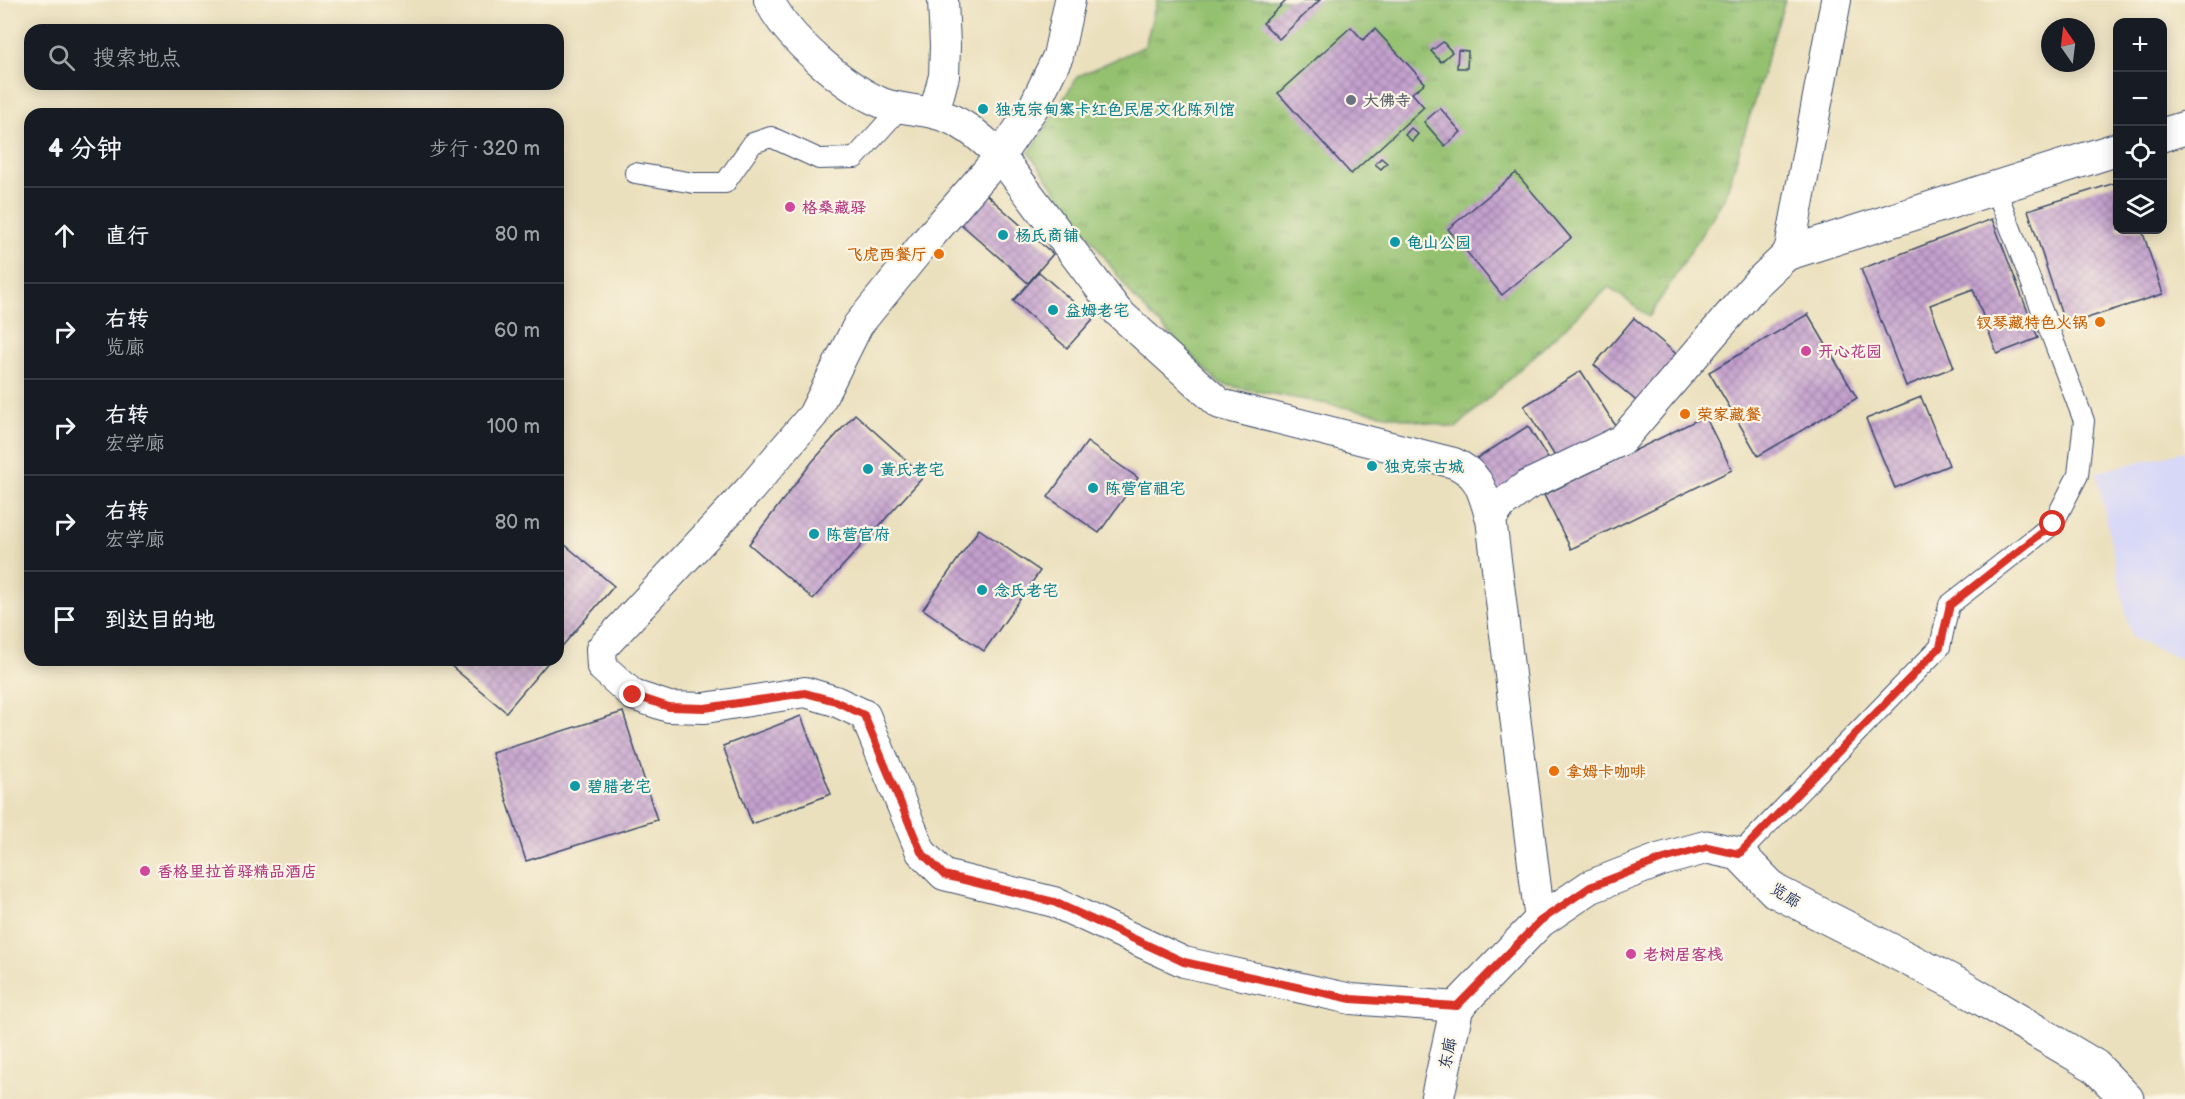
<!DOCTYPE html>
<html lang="zh">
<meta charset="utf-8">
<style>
:root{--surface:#171b24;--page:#20242c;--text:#f1f3f6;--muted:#9ea1a6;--line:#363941}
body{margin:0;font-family:"Balsamiq Sans","LXGW WenKai TC",sans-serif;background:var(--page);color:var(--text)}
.controls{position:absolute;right:18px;top:18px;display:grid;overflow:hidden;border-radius:12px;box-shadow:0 3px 15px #0003}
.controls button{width:54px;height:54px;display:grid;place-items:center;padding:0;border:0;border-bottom:2px solid var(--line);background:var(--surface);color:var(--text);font:30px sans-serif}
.compass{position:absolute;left:2041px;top:18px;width:54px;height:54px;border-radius:50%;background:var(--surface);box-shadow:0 3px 15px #0003;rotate:346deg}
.stop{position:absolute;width:18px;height:18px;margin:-14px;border:4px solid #d93025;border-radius:50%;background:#fff}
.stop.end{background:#d93025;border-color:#fff;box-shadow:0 2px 6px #0008}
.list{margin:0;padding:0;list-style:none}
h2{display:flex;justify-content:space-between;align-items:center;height:78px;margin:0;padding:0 24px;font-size:26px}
h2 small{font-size:20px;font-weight:400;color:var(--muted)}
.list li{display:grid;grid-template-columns:39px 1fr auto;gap:18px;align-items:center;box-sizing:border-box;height:96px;padding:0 24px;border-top:2px solid var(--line)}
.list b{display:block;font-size:22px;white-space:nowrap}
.list p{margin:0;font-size:20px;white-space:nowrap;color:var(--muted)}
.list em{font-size:20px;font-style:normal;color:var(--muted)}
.icon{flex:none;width:33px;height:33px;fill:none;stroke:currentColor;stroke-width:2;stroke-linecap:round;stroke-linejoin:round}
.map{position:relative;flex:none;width:2185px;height:1099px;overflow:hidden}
.search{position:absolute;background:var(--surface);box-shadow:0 3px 15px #0003;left:24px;top:24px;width:540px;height:66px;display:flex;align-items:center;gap:15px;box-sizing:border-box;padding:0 21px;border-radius:18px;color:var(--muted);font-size:22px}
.panel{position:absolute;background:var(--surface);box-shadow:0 3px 15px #0003;left:24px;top:108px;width:540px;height:558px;border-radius:18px}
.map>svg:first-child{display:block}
</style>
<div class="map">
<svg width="2185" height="1099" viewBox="0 0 2185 1099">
<defs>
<pattern id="park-tufts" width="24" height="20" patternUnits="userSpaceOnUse" patternTransform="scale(1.5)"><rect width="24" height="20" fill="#94c170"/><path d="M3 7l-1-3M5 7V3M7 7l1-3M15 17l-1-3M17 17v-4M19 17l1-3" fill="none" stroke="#789d5f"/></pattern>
<pattern id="building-cross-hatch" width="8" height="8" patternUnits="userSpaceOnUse" patternTransform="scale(1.5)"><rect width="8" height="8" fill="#c5a1ce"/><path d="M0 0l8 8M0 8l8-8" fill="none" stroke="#9f84aa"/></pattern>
</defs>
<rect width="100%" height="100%" fill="#fcf5e5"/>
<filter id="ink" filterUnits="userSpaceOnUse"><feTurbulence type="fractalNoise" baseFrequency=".0167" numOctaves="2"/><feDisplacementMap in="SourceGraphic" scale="12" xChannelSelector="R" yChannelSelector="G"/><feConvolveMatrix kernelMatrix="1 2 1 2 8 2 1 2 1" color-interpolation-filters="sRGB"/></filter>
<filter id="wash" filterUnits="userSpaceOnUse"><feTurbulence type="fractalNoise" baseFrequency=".008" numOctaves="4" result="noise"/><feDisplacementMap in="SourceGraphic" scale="24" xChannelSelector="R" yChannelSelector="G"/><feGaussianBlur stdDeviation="1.35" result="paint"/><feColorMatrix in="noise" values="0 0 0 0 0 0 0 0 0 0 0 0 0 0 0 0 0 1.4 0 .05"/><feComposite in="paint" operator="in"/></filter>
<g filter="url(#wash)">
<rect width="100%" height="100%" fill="#ebe0bd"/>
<!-- built -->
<path fill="#d7d7f8" d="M 2185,451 L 2185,661 L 2131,637 L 2096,472 Z"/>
<!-- park -->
<path fill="url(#park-tufts)" stroke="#587867" stroke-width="1.5" d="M 1157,0 L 1785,0 L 1725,197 L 1649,317 L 1609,287 L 1456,428 L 1220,384 L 1134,298 L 1029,153 L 1078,76 L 1145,46 Z"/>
<g id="blocks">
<!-- building -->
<path fill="url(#building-cross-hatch)" d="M 1287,0 L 1320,0 L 1279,39 L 1263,23 Z
M 1351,27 L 1363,40 L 1375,29 L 1425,83 L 1412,93 L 1424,107 L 1351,174 L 1278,93 Z
M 1443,42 L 1452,52 L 1441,62 L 1431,51 Z
M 1458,50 L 1468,51 L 1467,68 L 1457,68 Z
M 1440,108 L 1461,132 L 1445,146 L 1424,122 Z
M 1411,128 L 1418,134 L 1412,141 L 1405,135 Z
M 1381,158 L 1387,163 L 1381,169 L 1375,164 Z
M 1516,173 L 1571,238 L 1502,295 L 1448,229 Z
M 2118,182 L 2118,230 L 2142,230 L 2163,294 L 2065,325 L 2028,210 Z
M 979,188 L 1053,254 L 1028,283 L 953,217 Z
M 1992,219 L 2038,338 L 1997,354 L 1973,289 L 1930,305 L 1954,367 L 1906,386 L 1861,269 Z
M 1039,272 L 1093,319 L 1067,348 L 1013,301 Z
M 1808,314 L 1857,398 L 1758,456 L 1709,372 Z
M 1634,318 L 1681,358 L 1641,405 L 1594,365 Z
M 1581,371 L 1617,428 L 1559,463 L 1524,406 Z
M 1921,397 L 1949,465 L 1895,488 L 1866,419 Z
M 855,414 L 924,476 L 813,599 L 749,544 L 812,462 Z
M 1705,416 L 1732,470 L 1571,549 L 1544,495 Z
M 1528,426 L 1552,465 L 1501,498 L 1476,459 Z
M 1087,442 L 1138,478 L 1099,533 L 1048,497 Z
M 979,529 L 1040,571 L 984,651 L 923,609 Z
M 558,539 L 614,586 L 558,651 Z
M 444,660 L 550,660 L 506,712 Z
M 623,712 L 657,820 L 526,861 L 492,753 Z
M 801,716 L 831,794 L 752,824 L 723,746 Z"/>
</g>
</g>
<g filter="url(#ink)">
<use href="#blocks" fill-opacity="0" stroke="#3a4a6c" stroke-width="1.5"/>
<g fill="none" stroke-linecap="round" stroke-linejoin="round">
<defs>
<path id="service" d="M 635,173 L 694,183 L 725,183 L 753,143 L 771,137 L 819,159 L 855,158 L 900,108
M 1739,854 L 1940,647 L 1949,605 L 2053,524 L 2078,475 L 2084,421 L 1995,187"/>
<path id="pedestrian" d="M 769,0 C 787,38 844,87 882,103 C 898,109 915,109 932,113 C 959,118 981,137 1000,156 L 1118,312 L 1220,404 L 1454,463 C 1482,476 1482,492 1491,519
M 1070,0 L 1058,56 L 1033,108 L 1000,156 L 927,240 L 858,325 L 813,415 L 751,488 L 601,649 L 602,667 L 633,695 L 669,707 L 705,708 L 805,692 L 835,701 L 865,715 L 921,852 L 944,875 L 1054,902 L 1184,962 L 1351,999 L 1457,1007
M 934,113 L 944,76 L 945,46 L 943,0
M 1540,921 L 1491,519 L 1502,504 L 1526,486 L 1622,440 L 1756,284 L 1789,253 L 1836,0"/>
<path id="minor" d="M 2162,135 L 2185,128
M 1789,253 L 2118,149
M 1437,1099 L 1457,1007 L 1540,921 L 1590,887 L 1660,860 L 1707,847 L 1739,854 L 1775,891 L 1957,984 L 2095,1066 L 2127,1099"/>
</defs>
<!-- service casing -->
<use href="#service" stroke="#3a4a6c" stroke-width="22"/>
<!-- pedestrian casing -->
<use href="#pedestrian" stroke="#3a4a6c" stroke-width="32"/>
<!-- minor casing -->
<use href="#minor" stroke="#3a4a6c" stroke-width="35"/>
<!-- service -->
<use href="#service" stroke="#fff" stroke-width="20"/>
<!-- pedestrian -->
<use href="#pedestrian" stroke="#fff" stroke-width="30"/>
<!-- minor -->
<use href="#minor" stroke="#fff" stroke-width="33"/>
</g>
</g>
<g fill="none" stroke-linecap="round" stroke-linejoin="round" filter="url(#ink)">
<!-- route -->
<path stroke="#d93025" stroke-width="8" d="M 633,695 L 669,707 L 705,708 L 805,693 L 835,701 L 864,715 L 921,852 L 944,875 L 1054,902 L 1184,962 L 1351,999 L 1457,1006 L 1540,921 L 1590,887 L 1660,860 L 1707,847 L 1739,854 L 1940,647 L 1950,605 L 2053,524"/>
</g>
<!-- markers -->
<circle fill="#6b7280" stroke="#fcf5e5" stroke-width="2" cx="1351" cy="100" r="6"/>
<g fill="#0f9aa8" stroke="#fcf5e5" stroke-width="2">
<circle cx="983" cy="109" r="6"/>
<circle cx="1003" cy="235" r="6"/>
<circle cx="1395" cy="242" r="6"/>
<circle cx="1053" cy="310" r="6"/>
<circle cx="1372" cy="466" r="6"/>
<circle cx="868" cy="469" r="6"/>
<circle cx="1093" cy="488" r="6"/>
<circle cx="814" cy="534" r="6"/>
<circle cx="982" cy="590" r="6"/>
<circle cx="575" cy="786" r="6"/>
</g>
<g fill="#d1479c" stroke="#fcf5e5" stroke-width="2">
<circle cx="790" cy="207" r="6"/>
<circle cx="1806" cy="351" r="6"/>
<circle cx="145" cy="871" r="6"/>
<circle cx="1631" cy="954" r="6"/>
</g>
<g fill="#e8710a" stroke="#fcf5e5" stroke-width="2">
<circle cx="939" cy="254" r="6"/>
<circle cx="2100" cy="322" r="6"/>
<circle cx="1685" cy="414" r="6"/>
<circle cx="1554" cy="771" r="6"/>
</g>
<g text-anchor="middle" stroke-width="4.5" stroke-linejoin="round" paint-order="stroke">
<!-- worship labels -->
<g font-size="16" font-weight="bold" fill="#5b616d" stroke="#fcf5e5" text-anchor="start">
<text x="1363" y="106">大佛寺</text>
</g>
<!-- culture labels -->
<g font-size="16" font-weight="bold" fill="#0d838f" stroke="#fcf5e5" text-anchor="start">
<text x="995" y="115">独克宗甸寨卡红色民居文化陈列馆</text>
<text x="1015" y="241">杨氏商铺</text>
<text x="1407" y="248">龟山公园</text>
<text x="1065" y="316">益姆老宅</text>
<text x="1384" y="472">独克宗古城</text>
<text x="880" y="475">黄氏老宅</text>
<text x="1105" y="494">陈营官祖宅</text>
<text x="826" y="540">陈营官府</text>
<text x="994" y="596">念氏老宅</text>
<text x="587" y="792">碧腊老宅</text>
</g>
<!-- hotel labels -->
<g font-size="16" font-weight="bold" fill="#b23c85" stroke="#fcf5e5" text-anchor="start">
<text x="802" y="213">格桑藏驿</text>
<text x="1818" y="357">开心花园</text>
<text x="157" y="877">香格里拉首驿精品酒店</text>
<text x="1643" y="960">老树居客栈</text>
</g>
<!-- food labels -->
<g font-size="16" font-weight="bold" fill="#c56008" stroke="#fcf5e5" text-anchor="end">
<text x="927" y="260">飞虎西餐厅</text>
<text x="2088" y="328">钗琴藏特色火锅</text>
<text x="1697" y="420" text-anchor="start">荣家藏餐</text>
<text x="1566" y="777" text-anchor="start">拿姆卡咖啡</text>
</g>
<!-- street labels -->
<g font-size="16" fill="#1b2f5e" stroke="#fcf5e5">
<text transform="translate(1786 895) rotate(32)" y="6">览廊</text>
<text transform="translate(1447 1053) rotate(-78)" y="6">东廊</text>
</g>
</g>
</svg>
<div class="controls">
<button>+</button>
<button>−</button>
<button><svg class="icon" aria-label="locate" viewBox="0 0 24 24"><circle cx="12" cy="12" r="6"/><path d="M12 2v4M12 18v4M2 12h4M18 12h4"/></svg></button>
<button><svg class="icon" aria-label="layers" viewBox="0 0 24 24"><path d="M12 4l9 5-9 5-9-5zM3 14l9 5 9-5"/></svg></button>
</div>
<svg class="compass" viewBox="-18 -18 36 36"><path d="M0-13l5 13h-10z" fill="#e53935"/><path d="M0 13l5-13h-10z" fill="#9ea1a6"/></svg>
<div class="stop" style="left:2053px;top:524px"></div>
<div class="stop end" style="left:633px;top:695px"></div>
<div class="search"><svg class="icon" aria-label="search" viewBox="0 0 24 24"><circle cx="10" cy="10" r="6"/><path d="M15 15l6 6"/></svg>搜索地点</div>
<section class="panel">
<h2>4 分钟<small>步行 · 320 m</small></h2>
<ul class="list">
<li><svg class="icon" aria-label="ahead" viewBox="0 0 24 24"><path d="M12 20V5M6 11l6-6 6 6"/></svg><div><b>直行</b></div><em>80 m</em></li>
<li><svg class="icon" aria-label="right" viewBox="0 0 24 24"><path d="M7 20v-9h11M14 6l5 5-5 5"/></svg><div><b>右转</b><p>览廊</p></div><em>60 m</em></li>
<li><svg class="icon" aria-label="right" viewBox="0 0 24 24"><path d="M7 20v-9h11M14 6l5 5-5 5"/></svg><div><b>右转</b><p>宏学廊</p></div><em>100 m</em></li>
<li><svg class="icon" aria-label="right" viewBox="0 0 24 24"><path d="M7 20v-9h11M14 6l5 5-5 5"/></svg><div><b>右转</b><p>宏学廊</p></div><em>80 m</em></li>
<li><svg class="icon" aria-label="arrive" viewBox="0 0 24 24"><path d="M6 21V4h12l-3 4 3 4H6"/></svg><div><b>到达目的地</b></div></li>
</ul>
</section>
</div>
